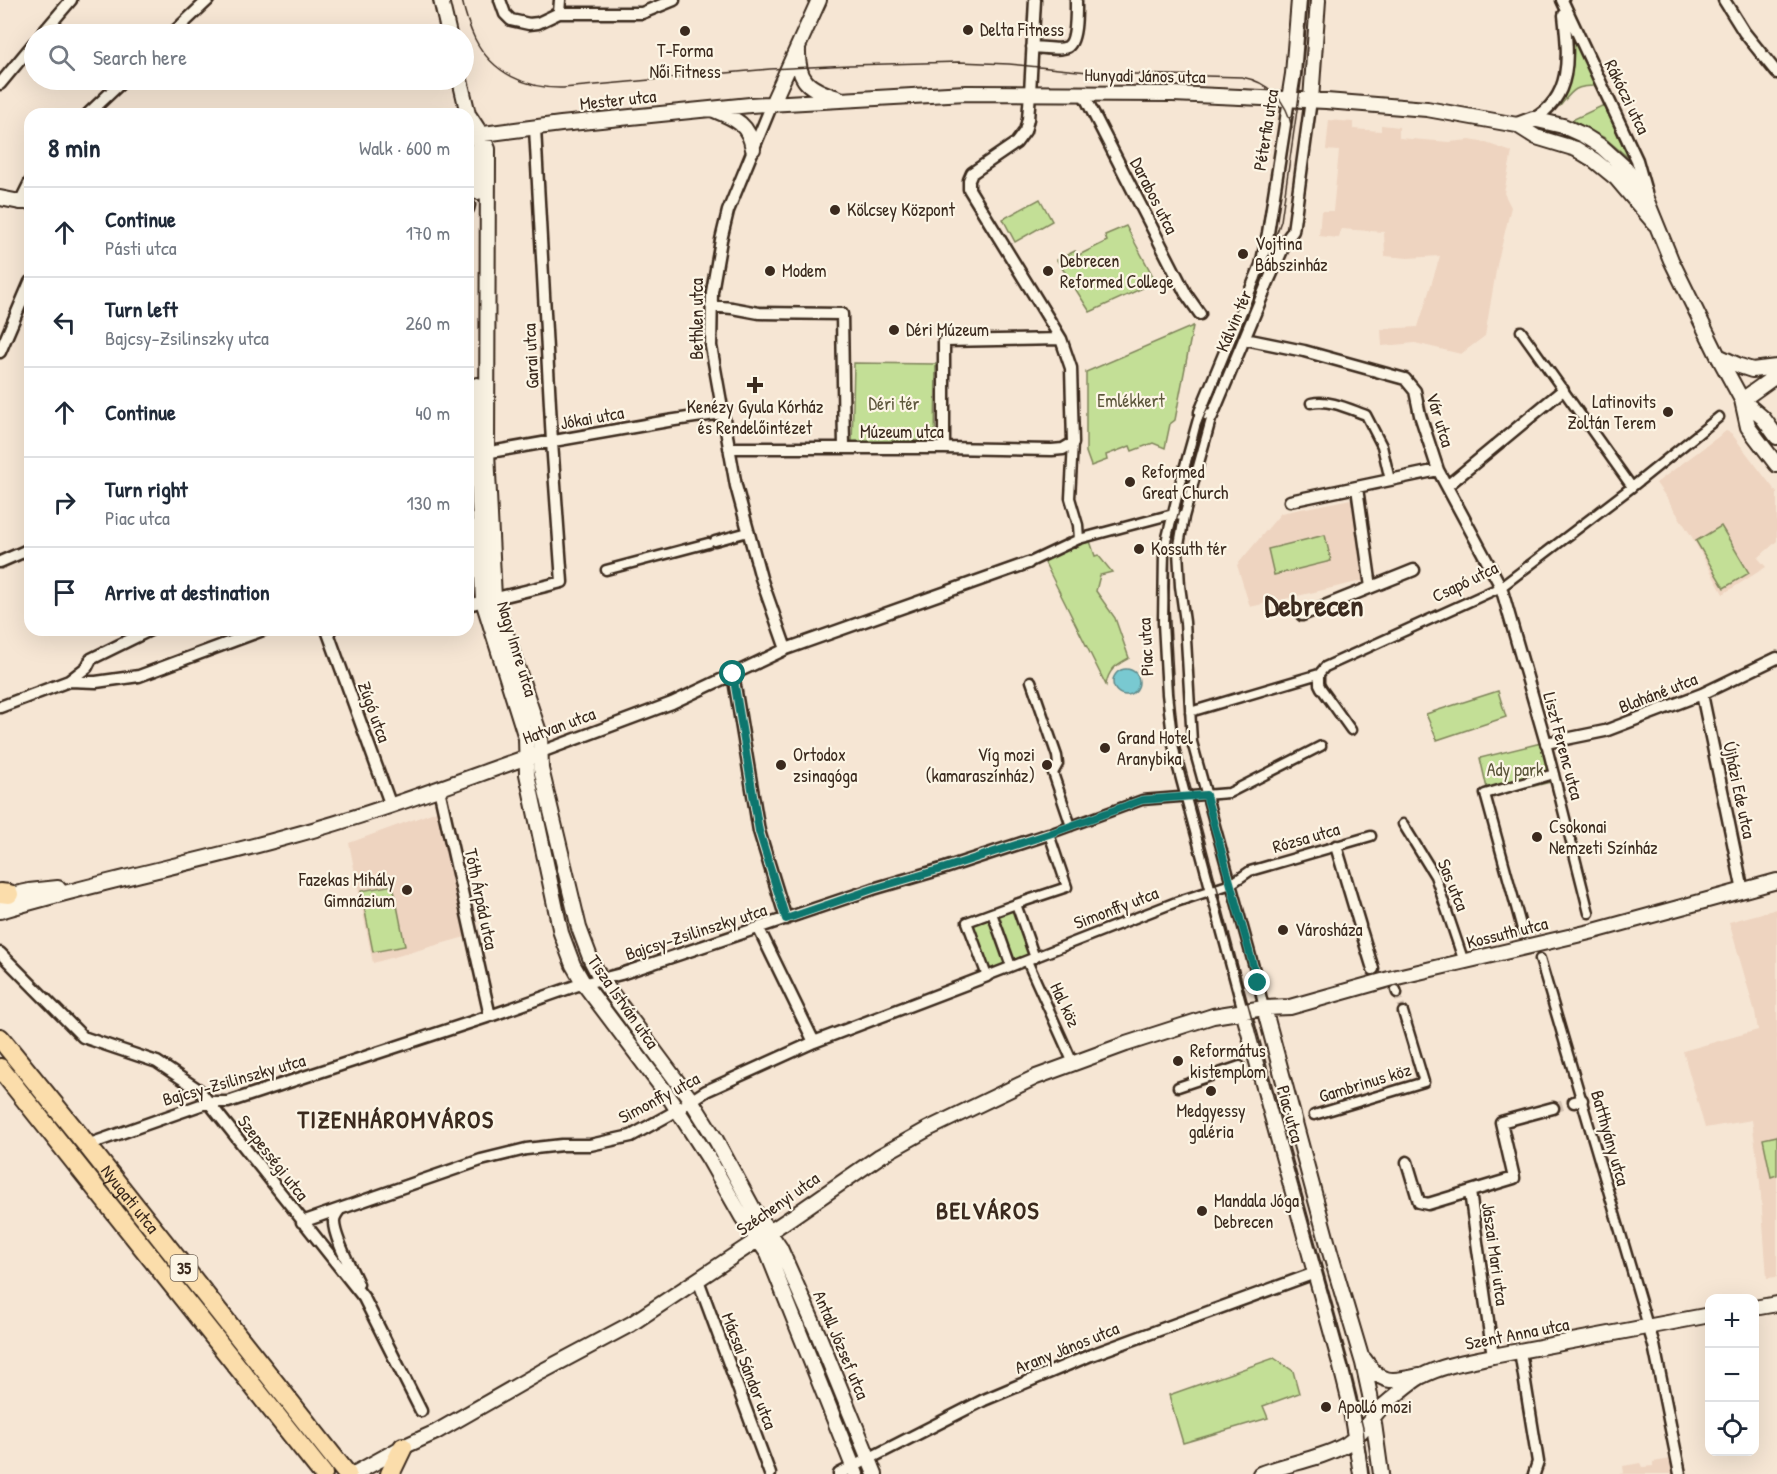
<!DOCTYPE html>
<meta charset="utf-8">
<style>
:root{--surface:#fff;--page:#f2f2f3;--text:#1f2937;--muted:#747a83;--line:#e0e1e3}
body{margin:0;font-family:"Patrick Hand",sans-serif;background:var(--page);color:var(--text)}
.controls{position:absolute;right:18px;bottom:18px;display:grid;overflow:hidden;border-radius:12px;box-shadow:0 6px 24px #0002}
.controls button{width:54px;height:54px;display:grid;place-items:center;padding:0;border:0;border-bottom:2px solid var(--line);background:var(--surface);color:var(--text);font:30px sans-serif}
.stop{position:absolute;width:18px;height:18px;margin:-14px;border:4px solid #0f766e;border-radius:50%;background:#fff}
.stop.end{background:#0f766e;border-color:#fff;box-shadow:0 2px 6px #0008}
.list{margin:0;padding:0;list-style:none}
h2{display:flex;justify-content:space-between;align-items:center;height:78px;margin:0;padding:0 24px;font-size:26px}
h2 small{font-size:20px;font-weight:400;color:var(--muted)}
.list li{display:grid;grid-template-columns:39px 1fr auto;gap:18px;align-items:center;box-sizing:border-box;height:90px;padding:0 24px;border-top:2px solid var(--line)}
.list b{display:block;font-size:22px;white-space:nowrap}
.list p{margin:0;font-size:20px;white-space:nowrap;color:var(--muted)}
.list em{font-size:20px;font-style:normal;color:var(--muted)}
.icon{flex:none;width:33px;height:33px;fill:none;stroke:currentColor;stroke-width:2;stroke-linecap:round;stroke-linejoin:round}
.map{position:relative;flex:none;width:1777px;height:1474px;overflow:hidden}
.search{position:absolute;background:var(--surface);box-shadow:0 6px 24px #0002;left:24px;top:24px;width:450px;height:66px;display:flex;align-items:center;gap:15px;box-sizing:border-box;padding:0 21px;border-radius:33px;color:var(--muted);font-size:22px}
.panel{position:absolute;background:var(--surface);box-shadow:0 6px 24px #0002;left:24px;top:108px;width:450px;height:528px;border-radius:18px}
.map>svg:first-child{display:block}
</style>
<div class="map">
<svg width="1777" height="1474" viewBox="0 0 1777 1474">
<rect width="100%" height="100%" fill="#f6e6d4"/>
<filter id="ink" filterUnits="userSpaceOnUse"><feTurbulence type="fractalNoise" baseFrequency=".0167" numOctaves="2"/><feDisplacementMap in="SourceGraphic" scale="12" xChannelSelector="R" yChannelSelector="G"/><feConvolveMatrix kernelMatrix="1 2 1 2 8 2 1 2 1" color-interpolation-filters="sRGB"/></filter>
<g filter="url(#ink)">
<!-- built -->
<path fill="#eed4c0" d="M 1329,120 L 1353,122 L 1353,129 L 1381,131 L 1381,125 L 1399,127 L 1399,138 L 1449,142 L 1470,140 L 1486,143 L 1512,152 L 1504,193 L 1511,207 L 1497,265 L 1485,336 L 1461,354 L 1415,343 L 1382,346 L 1381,329 L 1418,327 L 1440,256 L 1408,258 L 1385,256 L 1384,232 L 1341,229 L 1339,238 L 1319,236 L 1321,211 L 1333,211 L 1339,151 L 1326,150 Z
M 1726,431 L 1731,433 L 1777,493 L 1777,541 L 1758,558 L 1766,567 L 1723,594 L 1692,537 L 1668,500 L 1656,483 Z
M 1351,499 L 1366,580 L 1250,607 L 1237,565 L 1281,513 Z
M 437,811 L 465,937 L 373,963 L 349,843 Z
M 1777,909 L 1777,1277 L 1767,1278 L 1760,1183 L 1752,1120 L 1705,1128 L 1683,1051 L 1758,1030 L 1755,1012 L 1729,922 Z
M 1671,1459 L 1674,1474 L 1619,1474 L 1624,1473 L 1623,1466 L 1641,1463 L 1643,1467 L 1653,1466 L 1653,1462 Z"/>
<!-- green -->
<path fill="#c3df96" stroke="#7f845a" stroke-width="1.5" d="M 1572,36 L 1596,86 C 1574,86 1573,90 1560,106 L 1557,105 L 1567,87 L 1570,77 L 1573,60 Z
M 1604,105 L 1623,146 L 1632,158 L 1631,160 L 1605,138 L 1572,120 Z
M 1040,199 L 1052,221 L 1015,242 L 1003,219 Z
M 1126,226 L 1156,282 L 1090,312 L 1057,260 L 1075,251 L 1079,255 L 1107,241 L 1105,235 Z
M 1193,326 L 1175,420 L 1170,424 L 1165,448 L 1153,443 L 1132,451 L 1130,446 L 1106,455 L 1107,460 L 1091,466 L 1086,452 L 1086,372 Z
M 854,363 L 936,364 L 935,445 L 852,445 Z
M 1721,526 L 1749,573 L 1724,588 L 1696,541 Z
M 1325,535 L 1331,561 L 1274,575 L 1268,549 Z
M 1090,541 L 1095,556 L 1098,555 L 1112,572 L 1100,575 L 1096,591 L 1115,618 L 1129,658 C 1116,665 1108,670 1106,685 L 1043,559 Z
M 1498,691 L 1506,717 L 1437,740 L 1426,714 Z
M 1541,743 L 1551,782 L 1489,797 L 1480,758 Z
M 393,885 L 405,946 L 373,952 L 361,891 Z
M 1016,904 L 1035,958 L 987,976 L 967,922 Z
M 1777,1136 L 1777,1175 L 1771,1177 L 1763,1139 Z
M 1274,1358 L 1293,1371 L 1299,1393 L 1263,1406 L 1268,1418 L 1183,1443 L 1169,1395 Z"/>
<!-- water -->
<path fill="#79c9d1" stroke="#608989" stroke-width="1.5" d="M1113 682a13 13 0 1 1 26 0a13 13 0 1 1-26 0Z"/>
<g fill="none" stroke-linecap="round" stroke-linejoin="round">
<!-- pedestrian-tunnel -->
<path stroke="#d1c0b0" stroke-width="8" stroke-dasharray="8 4" stroke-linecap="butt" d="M 1397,993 L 1403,1012"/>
<!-- minor-tunnel -->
<path stroke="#d1c0b0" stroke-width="10" stroke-dasharray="10 5" stroke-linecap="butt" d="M 1553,1108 L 1574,1102"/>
<defs>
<path id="pedestrian" d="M 1521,331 L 1632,487
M 1311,403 C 1330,399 1349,409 1366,415 L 1382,446 L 1390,480
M 1200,412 L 1181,480 L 1164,550 L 1163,623 L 1167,694 L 1173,744 L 1178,768 L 1243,1011
M 1212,416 L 1184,517 L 1178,551 L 1180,586 L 1185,622 L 1192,742 L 1257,978 L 1264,1008
M 1073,443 L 1070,498 L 1078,525 L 1079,539
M 715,541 L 748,532
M 1028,563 L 1079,539 L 1173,514 L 1184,517
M 606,570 L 708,543
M 1319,674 L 1319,684 L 1321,688 L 1351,730
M 1031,681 L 1057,756 L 1058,764 L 1053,773 L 1071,826
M 1190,712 L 1319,674 L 1325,667 L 1501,587 L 1632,487 L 1719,417
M 1546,743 L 1589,913
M 1403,824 L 1435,876 L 1464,962
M 1016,904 L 1067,887 L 1049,834 L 1142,800 L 1229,793 L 1321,746
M 992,913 L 1011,966
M 1522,929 L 1485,794 L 1554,774
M 1035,958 L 1016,904 L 967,922 L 987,976 L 1176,902 L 1231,884 L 1250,871 L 1371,836
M 1540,959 L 1648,1326
M 1027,961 L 1073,1063
M 1396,990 L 1397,993
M 1178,1087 L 1240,1066
M 1314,1115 L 1424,1082 L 1403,1012"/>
<path id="minor" d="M 500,0 L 505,14 L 511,20 L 529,24 L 538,23 L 559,13 L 642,13 L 674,0
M 1562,0 L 1637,160 L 1646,192
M 1724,0 L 1744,32 L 1777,73
M 559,13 L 560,0
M 42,34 L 71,0
M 172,34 L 208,0
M 1032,47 C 1042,47 1058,51 1067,47 C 1077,42 1076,11 1076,0
M 0,84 L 34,43
M 1083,93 L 1186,294 L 1200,314
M 1289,99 L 1268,233 L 1261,265 L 1200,412 L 1212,416 L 1268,282 L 1287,239 L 1293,231 L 1311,100
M 772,104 L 728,211 L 721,240 L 712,292 L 711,346 L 736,486 L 761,578 L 786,649
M 88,114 L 124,80
M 1533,119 C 1574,97 1568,53 1564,15
M 20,202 L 30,182
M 468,209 L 469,205
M 711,306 L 732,308 L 759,313 L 842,314 L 844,448
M 1245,339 L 1304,351 L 1405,379 L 1415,391 L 1420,415 L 1438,470 L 1501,587 L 1546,743 L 1605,731 L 1702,694 L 1777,658
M 0,352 L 30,282
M 729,448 L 944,448 L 1052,450 L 1063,449 L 1073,443 L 1071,368 L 1061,339 L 969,189 L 969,180 L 972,173 L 1016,143 L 1025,131 L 1028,119 L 1030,93 L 1035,0
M 944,448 L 944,341 L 1061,339
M 468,456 L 668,421 L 722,413
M 1447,486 L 1563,390
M 1357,488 L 1371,587
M 1290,501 L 1438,470
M 0,562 L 30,549
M 468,605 L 562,582 L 552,442 L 535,128
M 1302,615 L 1414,570
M 327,630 L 391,806
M 733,674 L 759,831 L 786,919
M 69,681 L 87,667 L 91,659 L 150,630
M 1702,694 L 1743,891
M 0,707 L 69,681 L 96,682 L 139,676 L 263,630
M 541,752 L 672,703 L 786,649 L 1028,563
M 439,789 L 490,1016
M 1336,846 L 1360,926
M 759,929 L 814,1042
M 1361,930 L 1373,969
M 0,953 L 83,1037 L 157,1062 L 199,1090 L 364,1298 L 421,1411
M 1574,1102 L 1582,1100
M 87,1145 L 209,1102 L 228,1102 L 490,1016 L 578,985 L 621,974 L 873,889 L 945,868 L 1049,834
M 1407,1162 L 1419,1202 L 1428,1204 L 1514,1178 L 1501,1122 L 1553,1108
M 1470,1192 L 1493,1356
M 340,1209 C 337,1213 334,1216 334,1221 C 333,1236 352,1270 358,1284
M 302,1222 L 481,1160 L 526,1149 L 562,1145 L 590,1145 L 631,1136 L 669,1115 L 706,1091 L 814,1042 L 987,976
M 698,1280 L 770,1474
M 1648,1326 L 1654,1345 L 1680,1474
M 1520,1351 L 1538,1462 L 1534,1474
M 839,1474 L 984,1400 L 1091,1355 L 1315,1273"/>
<path id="tertiary" d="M 441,0 L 449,34
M 798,49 C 797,81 808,89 838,98
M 460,80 L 468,114 L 481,134 L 488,149 L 487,452 L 494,598 L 540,735 L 541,769 L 579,928 L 591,960 L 601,979 L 691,1100 L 716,1140 L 754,1210 L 780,1248 L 818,1334 L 875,1474
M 1289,99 L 1293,74 L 1299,0
M 1311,100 L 1318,0
M 772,104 L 819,0
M 714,110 C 736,119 749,124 753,149
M 1517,125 L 1533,119 L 1563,126 L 1583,135 L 1602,147 L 1624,167 L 1642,189 L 1671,260 L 1718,356 L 1742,400 L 1748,427 L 1777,465
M 468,136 L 561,124 L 750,105 L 966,93 L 1173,94 L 1326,101 L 1427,109 L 1517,125 L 1536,137 L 1576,149 L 1594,160 L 1616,178 L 1655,224
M 478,192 L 477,151 L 481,134
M 0,198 L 20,202 L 30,202
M 1718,356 L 1740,366 L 1752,370 L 1777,367
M 477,385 L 477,454 L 483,601 L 526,738 L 527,774 L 561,933 L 573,965 L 584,984 L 669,1097 L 709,1159 L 742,1217 L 768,1254 L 856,1474
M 1742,400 L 1763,418 L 1777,437
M 1742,400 L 1777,375
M 0,897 L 29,891 L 58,888
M 0,911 C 96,882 195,863 291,836 C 374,814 453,783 533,755
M 1264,1008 L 1330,1252 L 1363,1363 L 1370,1395 L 1381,1474
M 1243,1011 L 1341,1367 L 1349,1399 L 1361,1474
M 1754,1308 L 1777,1304
M 1364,1359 C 1381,1385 1392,1382 1419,1376
M 354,1474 L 403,1447 L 436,1432 L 541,1372 L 631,1324 L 792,1217 L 880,1156 L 928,1129 L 1036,1077 L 1126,1044 L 1213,1016 L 1264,1008 L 1290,1007 L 1393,978 L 1594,931 L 1777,881
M 1260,1474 C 1288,1463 1321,1459 1347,1444 C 1361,1435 1371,1418 1382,1407 C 1392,1399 1411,1381 1422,1376 C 1443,1365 1470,1361 1493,1356 L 1710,1315"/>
<g id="primary">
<path d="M 0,893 L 9,894"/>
<path id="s1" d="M 0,1038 L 87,1145 L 347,1474"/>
<path d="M 0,1068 L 323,1474"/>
<path d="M 390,1474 L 403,1447"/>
</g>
</defs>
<!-- pedestrian casing -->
<use href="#pedestrian" stroke="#3b2a1e" stroke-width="13"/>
<!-- minor casing -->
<use href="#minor" stroke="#3b2a1e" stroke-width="15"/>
<!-- tertiary casing -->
<use href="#tertiary" stroke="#3b2a1e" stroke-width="18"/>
<!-- primary casing -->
<use href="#primary" stroke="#3b2a1e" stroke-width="22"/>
<!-- pedestrian -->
<use href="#pedestrian" stroke="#fcf5e5" stroke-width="8"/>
<!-- minor -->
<use href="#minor" stroke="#fcf5e5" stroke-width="10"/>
<!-- tertiary -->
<use href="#tertiary" stroke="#fcf5e5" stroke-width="14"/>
<!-- primary -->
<use href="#primary" stroke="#fbddab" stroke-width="18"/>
<!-- tram -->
<path stroke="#3b2a1e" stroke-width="1.5" d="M 462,0 C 465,13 469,27 475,39 C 492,73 527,89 563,88 L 770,69 L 850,65 L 959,62 L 1009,64 L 1098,73 L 1242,77 C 1269,82 1287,101 1292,128
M 1308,0 L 1302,75 L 1281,221 L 1260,280 L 1200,426 L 1169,550 L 1168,587 L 1174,694 L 1179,744 L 1258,1042 L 1348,1366 L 1363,1428 L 1368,1474"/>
</g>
</g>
<g fill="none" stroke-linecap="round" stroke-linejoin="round" filter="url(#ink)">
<!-- route -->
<path stroke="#0f766e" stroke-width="8" d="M 733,674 L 759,831 L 786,919 L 873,889 L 945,868 L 1049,834 L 1142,800 L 1206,795 L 1258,983"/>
</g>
<!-- markers -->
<g fill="#3b2a1e" stroke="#fcf5e5" stroke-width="2">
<circle cx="968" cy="30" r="6"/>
<circle cx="685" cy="31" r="6"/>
<circle cx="835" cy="210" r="6"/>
<circle cx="1243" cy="254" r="6"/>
<circle cx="770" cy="271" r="6"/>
<circle cx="1048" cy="271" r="6"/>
<circle cx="894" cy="330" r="6"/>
<path d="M752 376h6v6h6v6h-6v6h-6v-6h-6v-6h6z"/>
<circle cx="1668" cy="412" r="6"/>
<circle cx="1130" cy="482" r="6"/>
<circle cx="1139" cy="549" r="6"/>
<circle cx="1105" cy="748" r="6"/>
<circle cx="781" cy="765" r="6"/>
<circle cx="1047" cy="765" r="6"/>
<circle cx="1537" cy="837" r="6"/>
<circle cx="407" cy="890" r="6"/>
<circle cx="1283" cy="930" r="6"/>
<circle cx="1178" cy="1061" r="6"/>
<circle cx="1211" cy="1091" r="6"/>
<circle cx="1202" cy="1211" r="6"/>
<circle cx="1326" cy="1407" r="6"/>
</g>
<g text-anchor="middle" stroke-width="4.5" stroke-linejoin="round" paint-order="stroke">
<!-- shield labels -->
<rect fill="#fcf5e5" stroke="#75675a" stroke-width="1.5" x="170.5" y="1255" width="27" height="26" rx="4.5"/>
<g font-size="16" font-weight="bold" fill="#3b2a1e">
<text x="184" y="1274">35</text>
</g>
<!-- poi labels -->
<g font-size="18" fill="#3b2a1e" stroke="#fcf5e5" text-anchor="start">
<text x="980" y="36">Delta Fitness</text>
<text x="685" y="57" text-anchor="middle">T-Forma<tspan x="685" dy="21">Női Fitness</tspan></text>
<text x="847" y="216">Kölcsey Központ</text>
<text x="1255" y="250">Vojtina<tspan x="1255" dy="21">Bábszinház</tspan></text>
<text x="1060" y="267">Debrecen<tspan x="1060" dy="21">Reformed College</tspan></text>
<text x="782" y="277">Modem</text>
<text x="906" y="336">Déri Múzeum</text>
<text x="1656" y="408" text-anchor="end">Latinovits<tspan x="1656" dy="21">Zoltán Terem</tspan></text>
<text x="755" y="413" text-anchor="middle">Kenézy Gyula Kórház<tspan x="755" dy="21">és Rendelőintézet</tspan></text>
<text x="1142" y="478">Reformed<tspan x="1142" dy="21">Great Church</tspan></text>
<text x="1151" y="555">Kossuth tér</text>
<text x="1117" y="744">Grand Hotel<tspan x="1117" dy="21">Aranybika</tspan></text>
<text x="793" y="761">Ortodox<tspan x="793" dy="21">zsinagóga</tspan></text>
<text x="1035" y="761" text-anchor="end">Víg mozi<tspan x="1035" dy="21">(kamaraszínház)</tspan></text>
<text x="1549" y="833">Csokonai<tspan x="1549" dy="21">Nemzeti Színház</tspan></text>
<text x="395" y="886" text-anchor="end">Fazekas Mihály<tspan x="395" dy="21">Gimnázium</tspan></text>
<text x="1295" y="936">Városháza</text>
<text x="1190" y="1057">Református<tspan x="1190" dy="21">kistemplom</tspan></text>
<text x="1211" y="1117" text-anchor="middle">Medgyessy<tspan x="1211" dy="21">galéria</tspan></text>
<text x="1214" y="1207">Mandala Jóga<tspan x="1214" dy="21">Debrecen</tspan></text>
<text x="1338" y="1413">Apolló mozi</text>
</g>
<!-- street labels -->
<g font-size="18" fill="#3b2a1e" stroke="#fcf5e5">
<text transform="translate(1145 76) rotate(1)" y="6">Hunyadi János utca</text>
<text transform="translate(1627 97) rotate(64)" y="6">Rákóczi utca</text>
<text transform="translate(618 100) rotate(-6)" y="6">Mester utca</text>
<text transform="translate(1266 130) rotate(-81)" y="6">Péterfia utca</text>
<text transform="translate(1154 196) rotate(63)" y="6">Darabos utca</text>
<text transform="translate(697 319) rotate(-90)" y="6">Bethlen utca</text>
<text transform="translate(1234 321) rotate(-67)" y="6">Kálvin tér</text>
<text transform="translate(531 356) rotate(-93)" y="6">Garai utca</text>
<text transform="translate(592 418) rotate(-10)" y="6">Jókai utca</text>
<text transform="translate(1440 420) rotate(73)" y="6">Vár utca</text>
<text x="902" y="438">Múzeum utca</text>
<text transform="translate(1465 582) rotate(-26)" y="6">Csapó utca</text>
<text transform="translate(1146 647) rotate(-93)" y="6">Piac utca</text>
<text transform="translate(517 649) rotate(73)" y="6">Nagy Imre utca</text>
<text transform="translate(1658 693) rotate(-21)" y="6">Blaháné utca</text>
<text transform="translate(374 712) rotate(70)" y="6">Zúgó utca</text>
<text transform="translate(559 726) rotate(-20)" y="6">Hatvan utca</text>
<text transform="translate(1563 746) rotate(75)" y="6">Liszt Ferenc utca</text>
<text transform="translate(1739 790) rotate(78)" y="6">Újházi Ede utca</text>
<text transform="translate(1306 838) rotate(-16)" y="6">Rózsa utca</text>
<text transform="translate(1453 885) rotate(68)" y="6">Sas utca</text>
<text transform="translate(481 899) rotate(78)" y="6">Tóth Árpád utca</text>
<text transform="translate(1116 908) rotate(-21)" y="6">Simonffy utca</text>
<text transform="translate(696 932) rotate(-18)" y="6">Bajcsy-Zsilinszky utca</text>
<text transform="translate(1507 933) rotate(-14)" y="6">Kossuth utca</text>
<text transform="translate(623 1002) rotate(55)" y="6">Tisza István utca</text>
<text transform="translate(1065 1005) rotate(65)" y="6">Hal köz</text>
<text transform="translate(234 1080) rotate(-16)" y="6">Bajcsy-Zsilinszky utca</text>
<text transform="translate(1365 1083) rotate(-17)" y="6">Gambrinus köz</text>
<text transform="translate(659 1098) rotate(-28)" y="6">Simonffy utca</text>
<text transform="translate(1290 1114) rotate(75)" y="6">Piac utca</text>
<text transform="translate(1610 1138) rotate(74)" y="6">Batthyány utca</text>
<text transform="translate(273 1158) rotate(52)" y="6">Szepességi utca</text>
<text dy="6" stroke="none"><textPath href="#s1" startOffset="207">Nyugati utca</textPath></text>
<text transform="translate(778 1204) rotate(-35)" y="6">Széchenyi utca</text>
<text transform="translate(1495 1254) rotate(82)" y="6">Jászai Mari utca</text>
<text transform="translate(1517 1334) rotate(-11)" y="6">Szent Anna utca</text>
<text transform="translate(841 1345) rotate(67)" y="6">Antall József utca</text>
<text transform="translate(1067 1348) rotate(-22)" y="6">Arany János utca</text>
<text transform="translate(749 1371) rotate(69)" y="6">Mácsai Sándor utca</text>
</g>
<!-- park labels -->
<g font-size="18" fill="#5d573c" stroke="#fcf5e5">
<text x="1131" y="407">Emlékkert</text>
<text x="894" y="410">Déri tér</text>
<text x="1515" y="776">Ady park</text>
</g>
<!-- district labels -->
<g font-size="24" font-weight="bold" letter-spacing="1.5" fill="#3b2a1e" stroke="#fcf5e5">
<text x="396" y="1128">TIZENHÁROMVÁROS</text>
<text x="988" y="1219">BELVÁROS</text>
</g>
<!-- town labels -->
<g font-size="30" font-weight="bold" fill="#3b2a1e" stroke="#fcf5e5">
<text x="1314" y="616">Debrecen</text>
</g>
</g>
</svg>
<div class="controls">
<button>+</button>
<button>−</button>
<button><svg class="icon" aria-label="locate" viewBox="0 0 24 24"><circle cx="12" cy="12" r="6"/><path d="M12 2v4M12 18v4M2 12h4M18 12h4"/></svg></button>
</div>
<div class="stop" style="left:733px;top:674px"></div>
<div class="stop end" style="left:1258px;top:983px"></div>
<div class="search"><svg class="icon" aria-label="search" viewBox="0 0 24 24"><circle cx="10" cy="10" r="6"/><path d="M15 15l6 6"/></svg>Search here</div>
<section class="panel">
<h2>8 min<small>Walk · 600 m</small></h2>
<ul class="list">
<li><svg class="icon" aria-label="ahead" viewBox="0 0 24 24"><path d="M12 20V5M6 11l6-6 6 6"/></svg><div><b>Continue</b><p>Pásti utca</p></div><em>170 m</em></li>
<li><svg class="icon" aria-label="left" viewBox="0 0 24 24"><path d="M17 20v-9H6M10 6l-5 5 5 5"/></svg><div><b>Turn left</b><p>Bajcsy-Zsilinszky utca</p></div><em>260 m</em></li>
<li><svg class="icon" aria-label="ahead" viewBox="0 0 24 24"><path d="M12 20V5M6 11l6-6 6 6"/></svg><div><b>Continue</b></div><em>40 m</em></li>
<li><svg class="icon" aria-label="right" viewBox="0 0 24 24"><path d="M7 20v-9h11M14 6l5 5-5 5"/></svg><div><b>Turn right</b><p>Piac utca</p></div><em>130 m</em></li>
<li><svg class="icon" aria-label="arrive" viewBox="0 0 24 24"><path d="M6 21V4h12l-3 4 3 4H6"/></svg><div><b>Arrive at destination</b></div></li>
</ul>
</section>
</div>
